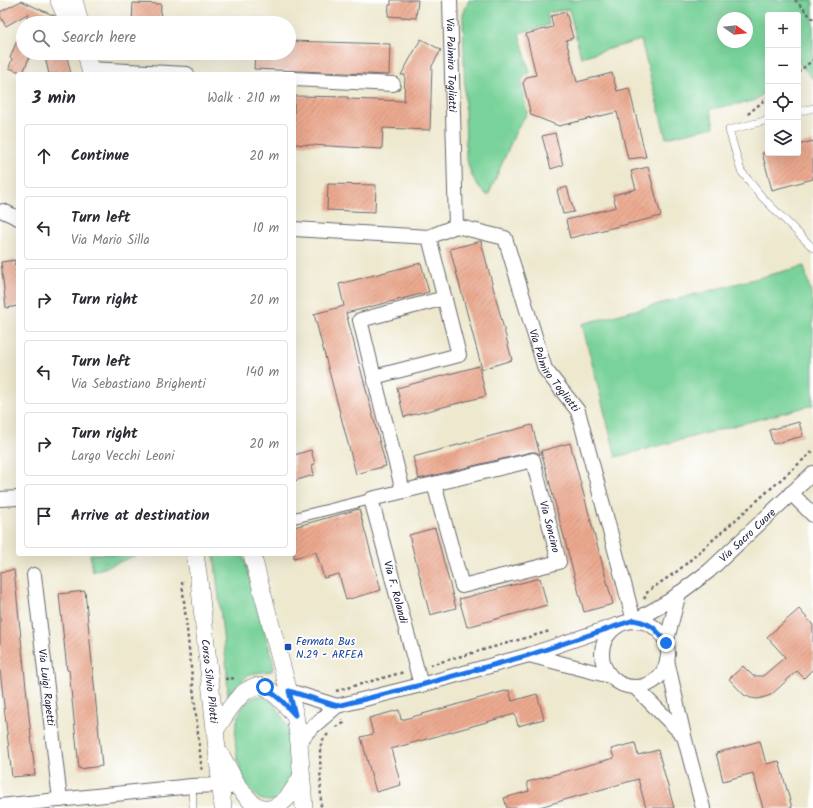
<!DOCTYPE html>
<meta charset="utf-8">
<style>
:root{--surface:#fff;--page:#f7f7f7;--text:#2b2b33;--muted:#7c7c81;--line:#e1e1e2}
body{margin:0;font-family:Kalam,sans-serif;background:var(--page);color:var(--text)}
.controls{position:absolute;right:12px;top:12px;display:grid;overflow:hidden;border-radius:4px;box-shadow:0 4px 16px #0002}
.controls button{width:36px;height:36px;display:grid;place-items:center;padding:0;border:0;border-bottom:1px solid var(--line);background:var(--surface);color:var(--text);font:20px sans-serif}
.compass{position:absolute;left:717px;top:12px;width:36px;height:36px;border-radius:50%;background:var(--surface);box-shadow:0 4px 16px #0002;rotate:104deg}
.stop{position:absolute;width:12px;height:12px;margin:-9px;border:3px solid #1a73e8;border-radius:50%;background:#fff}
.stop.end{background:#1a73e8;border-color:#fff;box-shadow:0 1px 4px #0008}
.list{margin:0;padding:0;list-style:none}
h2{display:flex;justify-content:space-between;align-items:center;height:52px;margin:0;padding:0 16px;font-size:17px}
h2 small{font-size:13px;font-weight:400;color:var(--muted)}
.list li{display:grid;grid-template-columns:26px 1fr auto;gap:12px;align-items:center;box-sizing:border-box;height:64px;margin:0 8px 8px;padding:0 8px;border:1px solid var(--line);border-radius:4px}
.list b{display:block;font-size:15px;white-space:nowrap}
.list p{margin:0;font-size:13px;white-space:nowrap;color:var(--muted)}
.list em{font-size:13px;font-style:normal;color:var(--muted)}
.icon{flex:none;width:22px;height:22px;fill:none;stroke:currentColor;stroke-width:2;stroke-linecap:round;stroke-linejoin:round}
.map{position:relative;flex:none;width:813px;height:808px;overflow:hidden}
.search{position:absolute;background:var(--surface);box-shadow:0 4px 16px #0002;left:16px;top:16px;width:280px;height:44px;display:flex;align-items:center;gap:10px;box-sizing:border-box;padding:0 14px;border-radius:22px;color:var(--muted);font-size:15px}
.panel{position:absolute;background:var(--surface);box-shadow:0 4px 16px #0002;left:16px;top:72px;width:280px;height:484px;border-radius:4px}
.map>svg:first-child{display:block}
</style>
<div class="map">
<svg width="813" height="808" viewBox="0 0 813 808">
<defs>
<pattern id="park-crowns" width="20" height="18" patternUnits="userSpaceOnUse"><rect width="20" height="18" fill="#78d299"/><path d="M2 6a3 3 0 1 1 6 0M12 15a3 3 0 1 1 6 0" fill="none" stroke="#68b485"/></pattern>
<pattern id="building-hatch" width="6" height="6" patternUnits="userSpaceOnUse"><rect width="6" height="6" fill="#eba98f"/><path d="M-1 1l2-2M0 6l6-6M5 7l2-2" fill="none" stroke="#c9917c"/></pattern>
</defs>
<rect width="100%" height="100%" fill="#fff"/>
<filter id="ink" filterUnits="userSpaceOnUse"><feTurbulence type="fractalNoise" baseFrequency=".025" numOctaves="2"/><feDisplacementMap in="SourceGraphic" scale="8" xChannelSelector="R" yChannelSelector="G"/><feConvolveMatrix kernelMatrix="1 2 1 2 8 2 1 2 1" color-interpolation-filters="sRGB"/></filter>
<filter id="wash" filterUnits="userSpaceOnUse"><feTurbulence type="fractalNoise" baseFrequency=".012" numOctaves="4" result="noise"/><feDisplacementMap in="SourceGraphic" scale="16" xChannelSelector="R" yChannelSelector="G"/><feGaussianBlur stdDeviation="0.9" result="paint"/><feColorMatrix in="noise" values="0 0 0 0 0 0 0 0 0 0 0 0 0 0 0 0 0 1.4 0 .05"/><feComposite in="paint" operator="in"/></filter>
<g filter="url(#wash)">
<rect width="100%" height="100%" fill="#ede8ce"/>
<!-- grass -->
<path fill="#78d299" stroke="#4d7a6a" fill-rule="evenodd" d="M 469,0 L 813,0 L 813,79 L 800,64 L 798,65 L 798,15 L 768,15 L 768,90 L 754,101 L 710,109 L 714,127 L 666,138 L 641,40 L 581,57 L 569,9 L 547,13 L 549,25 L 519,33 L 530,73 L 525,75 L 521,82 L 527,113 L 516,131 L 488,196 C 473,182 471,176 466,156 L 463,14 ZM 723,18 L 747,18 L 747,42 L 723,42 Z
M 804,266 L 813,302 L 813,405 L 616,457 L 582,324 Z
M 214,554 L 243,554 L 274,665 L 272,671 L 249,674 L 236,687 L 228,702 L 227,671 Z
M 256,696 L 263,696 L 273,703 L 280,712 L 290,731 L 294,772 L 290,784 L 274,801 C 268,801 261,801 257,797 C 236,779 226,723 246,703 C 248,700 253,698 256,696 Z"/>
<!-- park -->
<path fill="url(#park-crowns)" stroke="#4d7a6a" d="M 90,554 L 141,554 L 93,572 Z"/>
<g id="blocks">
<!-- building -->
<path fill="url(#building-hatch)" d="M 391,0 L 418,0 L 416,18 L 388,16 L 389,5 L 391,5 Z
M 21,1 L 55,16 L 58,23 L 24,23 L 29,13 L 6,26 L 0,16 L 0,12 Z
M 133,3 L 161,4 L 160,23 L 132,23 Z
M 566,12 L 573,38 L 566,40 L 577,82 L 612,73 L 617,91 L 629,88 L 646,157 L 628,159 L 617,112 L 559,126 L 531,115 L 523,83 L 527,77 L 536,75 L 526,34 L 553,27 L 551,16 Z
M 22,28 L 23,53 L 31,53 L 23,73 L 9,68 L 12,59 L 10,58 Z
M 421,39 L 441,50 L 432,66 L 430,130 L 383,128 L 382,149 L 294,144 L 294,96 L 348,97 L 348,99 L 404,101 L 405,75 L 401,75 Z
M 289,41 L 390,44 L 389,75 L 254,69 L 255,53 L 289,53 Z
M 44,53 L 66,53 L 71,74 L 49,74 Z
M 555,133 L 563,165 L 551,169 L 542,136 Z
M 813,141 L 813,179 L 772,190 L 762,153 L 798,153 L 798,145 Z
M 648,167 L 661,216 L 570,238 L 566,220 L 616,207 L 613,195 L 636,189 L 631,171 Z
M 328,184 L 376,185 L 375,212 L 327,210 Z
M 567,187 L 574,212 L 563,214 L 557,190 Z
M 481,241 L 512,360 L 482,369 L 450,249 Z
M 15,260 L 15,265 L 18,264 L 18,306 L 6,308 L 1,262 Z
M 421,263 L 429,292 L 346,313 L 386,466 L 356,474 L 314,314 L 344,306 L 339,284 Z
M 479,366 L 486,396 L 404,417 L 397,388 Z
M 799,422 L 803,436 L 773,444 L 769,430 Z
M 532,425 L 540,455 L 536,452 L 531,452 L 419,479 L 413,457 Z
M 570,443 L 613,604 L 584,612 L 541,451 Z
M 311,450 L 315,464 L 312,465 L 314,475 L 294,481 L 294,455 Z
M 359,509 L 381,590 L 346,600 L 339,574 L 324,578 L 316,552 L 294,558 L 294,527 Z
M 435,528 L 456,608 L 430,615 L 409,535 Z
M 14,570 L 35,775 L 12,777 L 0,670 L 0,572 Z
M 540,578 L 547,605 L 467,627 L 459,599 Z
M 85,591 L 102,766 L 79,769 L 69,670 L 67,670 L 59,594 Z
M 799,609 L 813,625 L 813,669 L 804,678 L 797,671 L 771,695 L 765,697 L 758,699 L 751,698 L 744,695 L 729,679 L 743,666 L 753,676 L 763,676 L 785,657 L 767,637 Z
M 509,690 L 512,701 L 537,694 L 544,719 L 518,726 L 515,714 L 391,749 L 401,785 L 376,792 L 361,737 L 373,734 L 369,718 L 399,710 L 401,720 Z
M 760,741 L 766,764 L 779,761 L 792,808 L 763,808 L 753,773 L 723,781 L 716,753 Z
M 635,743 L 638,755 L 658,750 L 674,808 L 646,808 L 638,779 L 536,808 L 507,808 L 504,798 L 529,791 L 527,782 L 614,758 L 611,749 Z"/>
</g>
</g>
<g filter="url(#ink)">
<use href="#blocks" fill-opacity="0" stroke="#69676e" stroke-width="1"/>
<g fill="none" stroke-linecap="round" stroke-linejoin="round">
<defs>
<path id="service" d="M 798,112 L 813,108
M 768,120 L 729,130 L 741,171 L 762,197 L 813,248
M 192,786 L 193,808"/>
<path id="pedestrian" d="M 294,518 L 371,499"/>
<g id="minor">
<path id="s1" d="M 450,0 L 456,226 L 505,238 L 545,369 L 578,411 L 634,621 L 669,601 L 709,571 L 813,473"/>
<path d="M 89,69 L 187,74"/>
<path d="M 294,79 L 393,84"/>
<path d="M 3,211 L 18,218"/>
<path d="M 294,229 L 429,237 L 456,226"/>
<path d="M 429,237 L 459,355 L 374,377 L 360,320 L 445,298"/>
<path d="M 374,377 L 403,491"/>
<path d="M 791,493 L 813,515"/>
<path d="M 0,499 L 18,498"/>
<path id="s2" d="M 34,575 L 60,800"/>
<circle cx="635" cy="654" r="33"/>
<path d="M 666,643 L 679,593"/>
<path d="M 529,655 L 610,676"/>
<path d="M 667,660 L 684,736 L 703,808"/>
<path id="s3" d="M 421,685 L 371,499 C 425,486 479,473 533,460 L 559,562 L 462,586 L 434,484"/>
<path d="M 635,687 L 684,736"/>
<path d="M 289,691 L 337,706"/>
<path d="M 299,743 L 308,731 L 337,706 L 421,685 L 529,655 L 617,625"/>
<path d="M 0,806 L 192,786 L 221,785 L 230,787"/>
</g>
<g id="tertiary">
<path d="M 74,0 L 80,23"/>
<path d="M 59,1 L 69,23"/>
<path d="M 86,53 L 91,74"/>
<path id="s4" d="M 195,554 L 199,580 L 210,681 L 223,808"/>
<path d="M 252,554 L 295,715 L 299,743 L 304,808"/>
<path d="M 216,729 C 226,715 246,677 266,688 C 277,694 285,704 293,713"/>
<path d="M 221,755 L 239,788 L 253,804 L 262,808"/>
<path d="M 272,808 C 288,803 293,789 302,776"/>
</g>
</defs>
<!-- service casing -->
<use href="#service" stroke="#69676e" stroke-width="8"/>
<!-- pedestrian casing -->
<use href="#pedestrian" stroke="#69676e" stroke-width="12"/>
<!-- minor casing -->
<use href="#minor" stroke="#69676e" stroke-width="16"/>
<!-- tertiary casing -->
<use href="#tertiary" stroke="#69676e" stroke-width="18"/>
<!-- path -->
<path stroke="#69676e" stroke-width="2.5" stroke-dasharray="3 3" stroke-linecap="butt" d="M 795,0 L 813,19
M 798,72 L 813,60
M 748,114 L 768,97
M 182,582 L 202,772
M 644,599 L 648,591 L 679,570 L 813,451
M 430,665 L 550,631
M 225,679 L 236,678
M 336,691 L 404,672
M 336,727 L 344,723 L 343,719
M 320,806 L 321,805 L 320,749 L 322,741 L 328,734"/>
<!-- service -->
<use href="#service" stroke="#fff" stroke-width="7"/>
<!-- pedestrian -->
<use href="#pedestrian" stroke="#fff" stroke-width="10"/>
<!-- minor -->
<use href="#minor" stroke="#fff" stroke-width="14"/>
<!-- tertiary -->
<use href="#tertiary" stroke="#fff" stroke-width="17"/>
</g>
</g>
<g fill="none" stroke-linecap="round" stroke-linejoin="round" filter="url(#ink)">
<!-- route -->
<path stroke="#1a73e8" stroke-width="5" d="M 265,687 L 282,701 L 295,715 L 289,691 L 337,706 L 421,685 L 529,655 L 634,620 C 652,624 656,628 666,643"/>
</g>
<!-- markers -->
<rect fill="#1a4fb4" stroke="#fff" stroke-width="1.5" x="284" y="643" width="8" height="8" rx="2"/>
<g text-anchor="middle" stroke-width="3.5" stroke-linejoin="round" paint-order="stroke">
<!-- street labels -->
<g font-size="11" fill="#22223b" stroke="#fff">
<text dy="4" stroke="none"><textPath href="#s1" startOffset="65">Via Palmiro Togliatti</textPath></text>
<text dy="4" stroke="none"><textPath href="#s1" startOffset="419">Via Palmiro Togliatti</textPath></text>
<text dy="4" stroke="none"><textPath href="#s3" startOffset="428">Via Soncino</textPath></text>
<text dy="4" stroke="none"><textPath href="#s1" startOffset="827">Via Sacro Cuore</textPath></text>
<text transform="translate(396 592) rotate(75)" y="4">Via F. Rolandi</text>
<text dy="4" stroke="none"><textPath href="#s4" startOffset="128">Corso Silvio Pilotti</textPath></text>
<text dy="4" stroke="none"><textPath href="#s2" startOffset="113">Via Luigi Rapetti</textPath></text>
</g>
<!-- transit labels -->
<g font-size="11" fill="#164399" stroke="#fff" text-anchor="start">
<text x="296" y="645">Fermata Bus<tspan x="296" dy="13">N.29 - ARFEA</tspan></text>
</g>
</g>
</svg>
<div class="controls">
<button>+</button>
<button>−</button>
<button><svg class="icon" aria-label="locate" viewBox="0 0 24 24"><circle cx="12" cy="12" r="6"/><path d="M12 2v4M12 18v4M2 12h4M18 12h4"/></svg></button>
<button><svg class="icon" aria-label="layers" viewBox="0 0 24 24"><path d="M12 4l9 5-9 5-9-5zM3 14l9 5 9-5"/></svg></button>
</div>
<svg class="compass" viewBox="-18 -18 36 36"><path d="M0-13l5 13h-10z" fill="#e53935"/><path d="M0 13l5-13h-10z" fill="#7c7c81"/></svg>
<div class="stop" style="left:265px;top:687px"></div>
<div class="stop end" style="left:666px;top:643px"></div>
<div class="search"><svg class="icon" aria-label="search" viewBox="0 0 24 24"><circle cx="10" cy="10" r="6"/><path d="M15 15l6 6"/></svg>Search here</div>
<section class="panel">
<h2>3 min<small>Walk · 210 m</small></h2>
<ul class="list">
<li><svg class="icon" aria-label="ahead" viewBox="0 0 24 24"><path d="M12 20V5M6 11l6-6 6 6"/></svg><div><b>Continue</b></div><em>20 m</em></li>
<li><svg class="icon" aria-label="left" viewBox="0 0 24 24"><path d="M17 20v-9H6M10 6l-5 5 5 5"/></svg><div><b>Turn left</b><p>Via Mario Silla</p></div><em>10 m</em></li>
<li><svg class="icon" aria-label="right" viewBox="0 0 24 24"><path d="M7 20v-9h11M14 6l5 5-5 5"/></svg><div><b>Turn right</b></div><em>20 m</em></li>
<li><svg class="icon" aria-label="left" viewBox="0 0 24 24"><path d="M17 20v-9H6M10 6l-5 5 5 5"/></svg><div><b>Turn left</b><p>Via Sebastiano Brighenti</p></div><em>140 m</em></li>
<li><svg class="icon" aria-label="right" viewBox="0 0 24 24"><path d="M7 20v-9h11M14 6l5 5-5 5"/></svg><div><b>Turn right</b><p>Largo Vecchi Leoni</p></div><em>20 m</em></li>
<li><svg class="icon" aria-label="arrive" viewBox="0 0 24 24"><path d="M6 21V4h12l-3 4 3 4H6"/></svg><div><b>Arrive at destination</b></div></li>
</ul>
</section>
</div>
